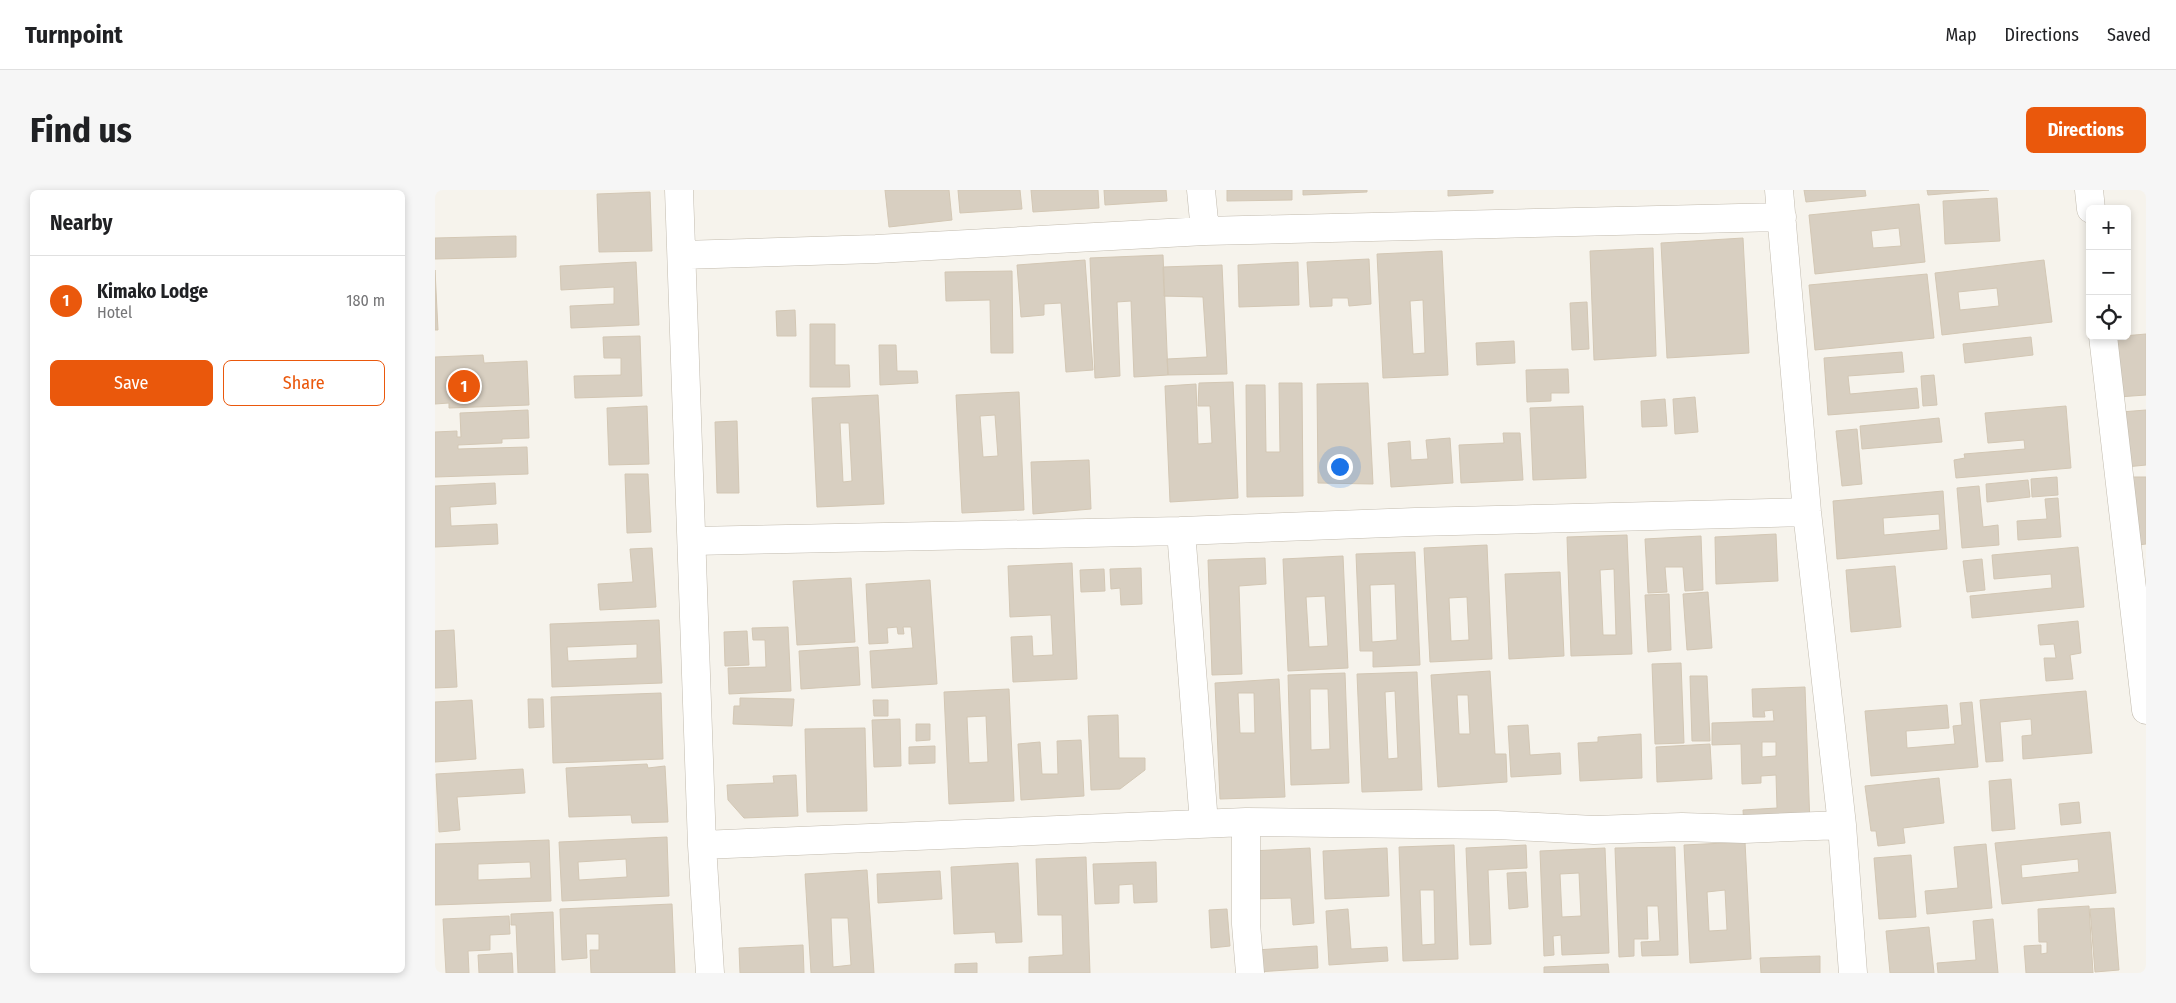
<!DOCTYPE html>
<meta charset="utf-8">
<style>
:root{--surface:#fff;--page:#f6f6f6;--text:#202124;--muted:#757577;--line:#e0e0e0;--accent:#ea580c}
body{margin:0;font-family:"Fira Sans Condensed",sans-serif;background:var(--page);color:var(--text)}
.controls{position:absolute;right:15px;top:15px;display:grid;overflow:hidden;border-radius:8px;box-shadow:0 2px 8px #0003}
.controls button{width:45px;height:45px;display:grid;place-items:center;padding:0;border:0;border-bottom:1px solid var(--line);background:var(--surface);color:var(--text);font:25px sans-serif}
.you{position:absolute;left:904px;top:276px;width:18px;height:18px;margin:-12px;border:4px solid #fff;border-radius:50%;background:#1a73e8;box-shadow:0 0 0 8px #1a73e833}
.badge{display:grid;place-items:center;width:32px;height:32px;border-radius:50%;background:var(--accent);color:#fff;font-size:16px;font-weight:700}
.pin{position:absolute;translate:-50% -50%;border:2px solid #fff;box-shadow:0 1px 5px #0006}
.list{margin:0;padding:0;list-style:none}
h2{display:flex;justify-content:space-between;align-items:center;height:65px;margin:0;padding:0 20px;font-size:21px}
h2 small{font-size:16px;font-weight:400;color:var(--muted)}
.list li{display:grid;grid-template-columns:32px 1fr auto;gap:15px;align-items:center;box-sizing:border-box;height:90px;padding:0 20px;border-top:1px solid var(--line)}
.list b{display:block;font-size:19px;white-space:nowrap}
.list p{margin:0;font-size:16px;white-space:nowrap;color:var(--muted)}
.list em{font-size:16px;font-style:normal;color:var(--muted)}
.actions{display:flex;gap:10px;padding:15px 20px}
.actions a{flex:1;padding:11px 0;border:1px solid var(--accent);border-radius:8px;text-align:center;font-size:18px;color:var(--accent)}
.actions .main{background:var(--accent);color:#fff}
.icon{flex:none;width:28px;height:28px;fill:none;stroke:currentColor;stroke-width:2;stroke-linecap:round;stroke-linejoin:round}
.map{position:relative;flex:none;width:1711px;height:783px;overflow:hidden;border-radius:8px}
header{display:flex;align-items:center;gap:30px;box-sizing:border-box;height:70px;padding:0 25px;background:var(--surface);border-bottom:1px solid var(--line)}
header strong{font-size:24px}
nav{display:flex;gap:28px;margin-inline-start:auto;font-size:18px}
.intro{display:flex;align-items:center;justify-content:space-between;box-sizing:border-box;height:120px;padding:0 30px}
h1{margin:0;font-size:35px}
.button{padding:12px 22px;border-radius:8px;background:var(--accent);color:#fff;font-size:18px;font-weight:700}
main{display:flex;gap:30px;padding:0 30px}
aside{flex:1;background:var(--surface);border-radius:8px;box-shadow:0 2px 8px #0003}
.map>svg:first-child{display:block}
</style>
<header>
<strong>Turnpoint</strong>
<nav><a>Map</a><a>Directions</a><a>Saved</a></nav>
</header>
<div class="intro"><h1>Find us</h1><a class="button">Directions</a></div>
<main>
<aside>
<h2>Nearby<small></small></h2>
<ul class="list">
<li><span class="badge">1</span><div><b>Kimako Lodge</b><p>Hotel</p></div><em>180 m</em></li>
</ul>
<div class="actions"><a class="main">Save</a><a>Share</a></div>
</aside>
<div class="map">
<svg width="1711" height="783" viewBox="0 0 1711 783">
<rect width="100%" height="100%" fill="#f6f3ec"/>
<!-- building -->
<path fill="#d8cfc1" stroke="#d3c7b4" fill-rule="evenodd" d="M 450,0 L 514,0 L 517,30 L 454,37 Z
M 523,0 L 585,0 L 587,19 L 525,23 Z
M 596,0 L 663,0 L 664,18 L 598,22 Z
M 669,0 L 731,0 L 732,11 L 670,15 Z
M 792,0 L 857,0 L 857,10 L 792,11 Z
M 868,0 L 932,0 L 932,2 L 868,5 Z
M 1013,0 L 1058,0 L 1058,3 L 1013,6 Z
M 1369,0 L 1430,0 L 1431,6 L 1371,12 Z
M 1492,0 L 1554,0 L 1493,5 Z
M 215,2 L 217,61 L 164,62 L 162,4 Z
M 1562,8 L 1565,51 L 1510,54 L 1508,11 Z
M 1484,14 L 1490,72 L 1380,84 L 1374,25 ZM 1464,38 L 1466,56 L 1438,58 L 1436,41 Z
M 81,46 L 81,67 L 0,69 L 0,48 Z
M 1308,48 L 1314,163 L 1232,168 L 1226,53 Z
M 1218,58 L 1221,166 L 1159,170 L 1155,61 Z
M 1007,61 L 1013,185 L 948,188 L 942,64 ZM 988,110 L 990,163 L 978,164 L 975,111 Z
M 728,65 L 733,185 L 699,187 L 696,111 L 682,112 L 685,186 L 660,188 L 655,68 Z
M 934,69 L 936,114 L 914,116 L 913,108 L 897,108 L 897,116 L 875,117 L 872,72 Z
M 650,70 L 658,180 L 631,182 L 626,113 L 609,114 L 609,125 L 586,127 L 582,75 Z
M 1609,70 L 1617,132 L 1507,145 L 1500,83 ZM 1562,98 L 1564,116 L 1525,120 L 1523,102 Z
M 201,72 L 204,135 L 136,138 L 135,116 L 179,114 L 179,97 L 126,100 L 125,76 Z
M 863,72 L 864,115 L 804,117 L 803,75 Z
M 787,75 L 792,184 L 733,185 L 732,169 L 772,167 L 768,107 L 729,106 L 728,77 Z
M 0,80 L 3,140 L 0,140 Z
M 577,81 L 578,163 L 556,163 L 555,110 L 511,111 L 510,82 Z
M 1492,84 L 1499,148 L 1380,160 L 1374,95 Z
M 1152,112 L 1154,159 L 1137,160 L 1135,113 Z
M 360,120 L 361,146 L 342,146 L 341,121 Z
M 375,134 L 400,134 L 400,175 L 414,175 L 415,197 L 375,197 Z
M 1711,144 L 1711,205 L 1683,207 L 1677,147 Z
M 205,146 L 207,206 L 140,208 L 139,186 L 186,185 L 186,168 L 169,168 L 168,147 Z
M 1596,147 L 1598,165 L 1530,173 L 1528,154 Z
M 1079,151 L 1080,173 L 1042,175 L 1041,153 Z
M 444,155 L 461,155 L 462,181 L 482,181 L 483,193 L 445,195 Z
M 1467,162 L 1469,182 L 1413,186 L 1415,204 L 1482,198 L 1484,218 L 1393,225 L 1389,168 Z
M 48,165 L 49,173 L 92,171 L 94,215 L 14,218 L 14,213 L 0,214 L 0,167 Z
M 1133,179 L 1134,203 L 1116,203 L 1116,211 L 1092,212 L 1091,180 Z
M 1499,185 L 1502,215 L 1488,216 L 1486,186 Z
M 798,192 L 803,308 L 735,312 L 730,196 L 761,194 L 763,254 L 777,253 L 775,216 L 763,216 L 764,193 Z
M 844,193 L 867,193 L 868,306 L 812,307 L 811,195 L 830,195 L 831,262 L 845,262 Z
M 933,193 L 938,294 L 883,293 L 882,194 Z
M 584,202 L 589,320 L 527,323 L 521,205 ZM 560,225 L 563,266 L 548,267 L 545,226 Z
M 443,205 L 449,314 L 382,317 L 377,208 ZM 405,233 L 414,233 L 417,291 L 408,292 Z
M 1260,207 L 1263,242 L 1240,244 L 1238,209 Z
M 1230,209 L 1232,236 L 1207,237 L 1206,211 Z
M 212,216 L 214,274 L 174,275 L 172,218 Z
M 1148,216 L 1151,288 L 1098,290 L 1095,218 Z
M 1631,216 L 1636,278 L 1521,288 L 1519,270 L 1530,268 L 1529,264 L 1590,259 L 1589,250 L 1553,253 L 1550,223 Z
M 93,220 L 94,248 L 67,249 L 67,253 L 23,255 L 23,259 L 92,257 L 93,284 L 0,287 L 0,242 L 22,241 L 22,247 L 26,247 L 25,223 Z
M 1711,220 L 1711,275 L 1691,277 L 1686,222 Z
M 1504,228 L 1507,252 L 1427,259 L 1425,236 Z
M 302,231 L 304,303 L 282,303 L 280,232 Z
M 1422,239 L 1427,294 L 1407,296 L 1401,241 Z
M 1068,243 L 1085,243 L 1088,290 L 1026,293 L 1024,255 L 1069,253 Z
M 1015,248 L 1018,293 L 956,297 L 953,253 L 975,251 L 976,270 L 993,269 L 991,250 Z
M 654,270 L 656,319 L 598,324 L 596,272 Z
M 190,284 L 213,284 L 216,342 L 192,343 Z
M 1622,287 L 1623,305 L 1597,307 L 1596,289 Z
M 1698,287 L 1711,287 L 1711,354 L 1703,355 Z
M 1593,290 L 1595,307 L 1552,312 L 1551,294 Z
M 60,293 L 61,314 L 15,317 L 16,336 L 62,334 L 63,354 L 0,357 L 0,296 Z
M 1544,296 L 1548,337 L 1563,335 L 1564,355 L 1527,358 L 1522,298 Z
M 1508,301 L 1512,359 L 1402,369 L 1398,311 ZM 1504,324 L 1505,340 L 1449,345 L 1448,328 Z
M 1623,308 L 1626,347 L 1583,350 L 1582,331 L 1612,329 L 1610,309 Z
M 1341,344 L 1343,391 L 1281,394 L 1280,347 Z
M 1192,345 L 1197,464 L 1136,466 L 1132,347 ZM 1179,379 L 1181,445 L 1168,445 L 1165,380 Z
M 1266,346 L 1268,400 L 1250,401 L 1248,377 L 1230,377 L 1232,402 L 1213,403 L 1210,349 Z
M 1052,355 L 1057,469 L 995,472 L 989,358 ZM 1032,407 L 1034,450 L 1016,451 L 1014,408 Z
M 1643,357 L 1649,417 L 1537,428 L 1535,406 L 1617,398 L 1616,384 L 1559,389 L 1557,365 Z
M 217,358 L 221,417 L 165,420 L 163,394 L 198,392 L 195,359 Z
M 980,362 L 985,475 L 938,477 L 938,461 L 925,461 L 921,364 ZM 960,394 L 962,450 L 937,452 L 935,395 Z
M 908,366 L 913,478 L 853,481 L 848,369 ZM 890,406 L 893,456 L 874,457 L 871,407 Z
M 830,368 L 831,394 L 804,396 L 807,484 L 777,485 L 773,370 Z
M 1547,369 L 1550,400 L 1532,402 L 1528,371 Z
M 637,373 L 642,489 L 578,492 L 576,447 L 597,446 L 598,466 L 618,465 L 616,425 L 575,427 L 573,376 Z
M 1460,376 L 1466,437 L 1416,442 L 1411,380 Z
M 706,378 L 707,414 L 686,415 L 685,398 L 676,399 L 675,379 Z
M 669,379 L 670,401 L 646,402 L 645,380 Z
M 1125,382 L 1129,466 L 1074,469 L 1070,384 Z
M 416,388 L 420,452 L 362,455 L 358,391 Z
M 495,390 L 502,494 L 437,498 L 435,461 L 478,458 L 476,437 L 468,437 L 469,444 L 463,444 L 462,437 L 452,438 L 453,453 L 434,454 L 431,394 Z
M 1273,402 L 1277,458 L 1252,460 L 1248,404 Z
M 1234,404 L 1236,460 L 1213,462 L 1210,405 Z
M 224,430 L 227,493 L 117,497 L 115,434 ZM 202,454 L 202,468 L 133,471 L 132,457 Z
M 1643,431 L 1646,463 L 1635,465 L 1638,489 L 1611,491 L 1609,468 L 1621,468 L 1619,454 L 1605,455 L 1603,435 Z
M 353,437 L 356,501 L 294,504 L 293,478 L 331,477 L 330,450 L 318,450 L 317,438 Z
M 19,440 L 22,497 L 0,498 L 0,441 Z
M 312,441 L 314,475 L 290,476 L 289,442 Z
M 423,457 L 425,495 L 366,499 L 364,461 Z
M 1246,473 L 1249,553 L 1220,554 L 1217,474 Z
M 1055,481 L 1060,564 L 1071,564 L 1072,592 L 1003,597 L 996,485 ZM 1022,505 L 1033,505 L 1035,544 L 1024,544 Z
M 982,482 L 987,600 L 927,602 L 922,484 ZM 960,501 L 963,568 L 953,569 L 950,502 Z
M 910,483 L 914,593 L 856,595 L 853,485 ZM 875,499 L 893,499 L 895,559 L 876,560 Z
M 1255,486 L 1272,486 L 1275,551 L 1257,551 Z
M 844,489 L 850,607 L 785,609 L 780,493 ZM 803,503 L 819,503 L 820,543 L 805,543 Z
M 1370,497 L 1375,635 L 1309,637 L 1308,620 L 1342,618 L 1341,585 L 1326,586 L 1326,593 L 1307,594 L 1306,554 L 1277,555 L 1277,533 L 1339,531 L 1338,520 L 1329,521 L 1330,527 L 1318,527 L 1317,499 ZM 1327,552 L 1341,552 L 1341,566 L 1327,567 Z
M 574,499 L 579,611 L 514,614 L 509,502 ZM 551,526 L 553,572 L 534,573 L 532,527 Z
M 1651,501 L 1657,563 L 1588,569 L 1587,546 L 1597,545 L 1596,529 L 1565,532 L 1568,571 L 1551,572 L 1545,510 Z
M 226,503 L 228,569 L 118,573 L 116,507 Z
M 305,508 L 359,509 L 357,536 L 298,534 L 299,516 L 305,516 Z
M 93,509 L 108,509 L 109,537 L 94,538 Z
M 37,510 L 41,569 L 0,572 L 0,512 Z
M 438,510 L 453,510 L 453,526 L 439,526 Z
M 1537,512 L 1543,577 L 1436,586 L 1430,521 L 1512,515 L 1514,538 L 1471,541 L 1472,558 L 1520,554 L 1518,536 L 1527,535 L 1525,513 Z
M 683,525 L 684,568 L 710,568 L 710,580 L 685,599 L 656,600 L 653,526 Z
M 465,529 L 466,576 L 439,577 L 437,530 Z
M 481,534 L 495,534 L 495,550 L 481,551 Z
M 1093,535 L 1095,565 L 1125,563 L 1126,584 L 1076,587 L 1073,536 Z
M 430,538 L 432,621 L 372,622 L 370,539 Z
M 1206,544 L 1207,588 L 1145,591 L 1143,553 L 1163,552 L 1163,547 Z
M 646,550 L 649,606 L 586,610 L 583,554 L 605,552 L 607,584 L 623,584 L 622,551 Z
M 1275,554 L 1277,589 L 1222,592 L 1221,557 Z
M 500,556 L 500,573 L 474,574 L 474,557 Z
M 212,574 L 213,578 L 230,576 L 233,632 L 197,633 L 196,625 L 134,627 L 131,578 Z
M 88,579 L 90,603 L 22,607 L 25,640 L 4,642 L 1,584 Z
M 361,585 L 363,626 L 309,628 L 293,610 L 292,595 L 339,593 L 338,586 Z
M 1504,588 L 1509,633 L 1468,638 L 1470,653 L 1443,656 L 1441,641 L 1436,641 L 1430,596 Z
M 1576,589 L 1580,639 L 1557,641 L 1554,591 Z
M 1644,612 L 1646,633 L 1626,635 L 1624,614 Z
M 1675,642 L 1681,703 L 1567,714 L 1560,653 ZM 1643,669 L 1644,682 L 1587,688 L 1586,675 Z
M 232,647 L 234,706 L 127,711 L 124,652 ZM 191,669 L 192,687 L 144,690 L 143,672 Z
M 114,650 L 116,711 L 0,715 L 0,654 ZM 95,672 L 96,688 L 43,690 L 43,674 Z
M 1310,652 L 1316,769 L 1255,773 L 1249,655 ZM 1290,700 L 1292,740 L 1274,741 L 1272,702 Z
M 1551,654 L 1557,718 L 1492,724 L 1490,701 L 1523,698 L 1519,657 Z
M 1019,655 L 1023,769 L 968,771 L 964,657 ZM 985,700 L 999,700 L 1000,754 L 987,755 Z
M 1091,655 L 1092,678 L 1053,680 L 1056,754 L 1035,755 L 1031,658 Z
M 1240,657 L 1243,765 L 1207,766 L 1206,752 L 1225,751 L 1223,716 L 1212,716 L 1213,749 L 1199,749 L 1199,766 L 1184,767 L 1180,658 Z
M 875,658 L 879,733 L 858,735 L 856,708 L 819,709 L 816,661 Z
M 952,658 L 954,706 L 890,709 L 888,661 Z
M 1170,658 L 1174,763 L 1127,765 L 1126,745 L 1118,746 L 1119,765 L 1109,766 L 1105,661 ZM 1144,683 L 1146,726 L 1127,727 L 1125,684 Z
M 1476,665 L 1481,727 L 1444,729 L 1439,668 Z
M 651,667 L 655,783 L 594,783 L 594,767 L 628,765 L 627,725 L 603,725 L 601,669 Z
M 721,672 L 722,712 L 699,713 L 698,694 L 684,695 L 684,713 L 660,714 L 658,674 Z
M 583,673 L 587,752 L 561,753 L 560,742 L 519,744 L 516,677 Z
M 432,680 L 439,783 L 376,783 L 370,684 ZM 396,728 L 413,728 L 416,775 L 398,777 Z
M 505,681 L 507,709 L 443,713 L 442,684 Z
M 1091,682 L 1093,717 L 1074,719 L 1072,683 Z
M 237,714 L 240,783 L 156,783 L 155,760 L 164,760 L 164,744 L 151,744 L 152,768 L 127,770 L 125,719 Z
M 1654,716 L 1658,783 L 1591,783 L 1589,756 L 1606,755 L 1606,764 L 1612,763 L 1612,752 L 1604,752 L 1603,719 Z
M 1679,718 L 1684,780 L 1660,782 L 1655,719 Z
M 792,719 L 795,756 L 776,758 L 774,720 Z
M 913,719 L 916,759 L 952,757 L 953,771 L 894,775 L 891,721 Z
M 118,722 L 120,783 L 83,783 L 81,735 L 76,735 L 76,724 Z
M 74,726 L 75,744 L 55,745 L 55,760 L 33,761 L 34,783 L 11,783 L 8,729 Z
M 1558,729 L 1563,783 L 1503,783 L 1502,773 L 1541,770 L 1538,731 Z
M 1494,737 L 1499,783 L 1455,783 L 1451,741 Z
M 368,755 L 369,783 L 305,783 L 304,758 Z
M 882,756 L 883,778 L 822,782 L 821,760 Z
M 77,763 L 78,783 L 44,783 L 43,765 Z
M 1385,766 L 1385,783 L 1326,783 L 1325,768 Z
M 542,773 L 542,783 L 520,783 L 520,774 Z
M 1173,774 L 1174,783 L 1109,783 L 1109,777 Z"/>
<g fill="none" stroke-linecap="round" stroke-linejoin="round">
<defs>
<path id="minor" d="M 244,0 L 267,655 L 275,783
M 766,0 L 770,41
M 1344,0 L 1372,322 L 1407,635 L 1418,783
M 1654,0 L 1656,19
M 247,65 L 441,59 L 770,41 L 1347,27
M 1668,146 L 1711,520
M 746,341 L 769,633
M 258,351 L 746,341 L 980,332 L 1372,322
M 811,632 L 811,734 L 815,783
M 267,655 L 811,632 L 1062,635 L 1159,640 L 1247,637 L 1309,639 L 1407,635"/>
</defs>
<!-- minor casing -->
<use href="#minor" stroke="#c2bbae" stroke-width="29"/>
<!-- minor -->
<use href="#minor" stroke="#fff" stroke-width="28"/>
</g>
</svg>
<div class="controls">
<button>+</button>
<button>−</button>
<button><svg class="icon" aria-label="locate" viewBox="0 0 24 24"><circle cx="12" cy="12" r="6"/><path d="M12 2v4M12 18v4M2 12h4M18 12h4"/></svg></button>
</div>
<div class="you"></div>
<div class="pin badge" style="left:29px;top:196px">1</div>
</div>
</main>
